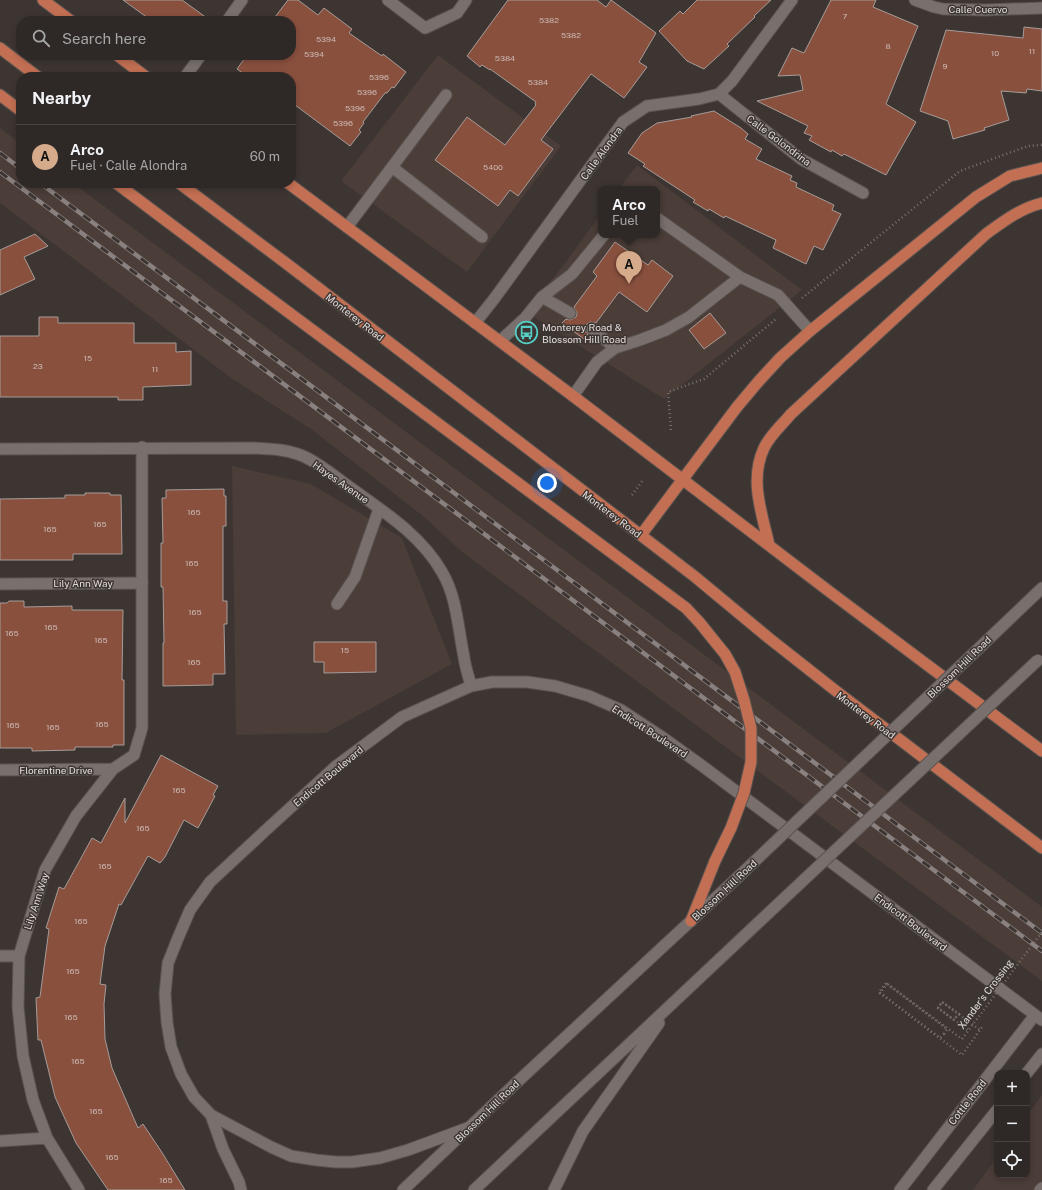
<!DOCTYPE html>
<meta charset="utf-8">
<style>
:root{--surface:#2e2826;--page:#3a3432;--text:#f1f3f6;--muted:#a7a6a7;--line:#494443;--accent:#d6ab8b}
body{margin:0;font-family:"Public Sans",sans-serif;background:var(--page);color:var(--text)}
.controls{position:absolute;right:12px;bottom:12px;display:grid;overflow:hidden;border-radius:8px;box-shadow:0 2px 6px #0003}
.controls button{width:36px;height:36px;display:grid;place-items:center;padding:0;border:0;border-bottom:1px solid var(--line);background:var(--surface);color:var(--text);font:20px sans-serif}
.you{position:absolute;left:547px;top:483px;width:14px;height:14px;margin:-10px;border:3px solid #fff;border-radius:50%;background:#1a73e8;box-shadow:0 0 0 6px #1a73e833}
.badge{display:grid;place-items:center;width:26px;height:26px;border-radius:50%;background:var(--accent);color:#111;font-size:13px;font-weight:700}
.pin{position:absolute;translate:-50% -33px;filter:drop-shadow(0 1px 2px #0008)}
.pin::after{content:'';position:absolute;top:21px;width:14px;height:12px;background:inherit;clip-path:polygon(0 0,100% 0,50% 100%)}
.popup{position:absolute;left:598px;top:186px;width:62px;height:52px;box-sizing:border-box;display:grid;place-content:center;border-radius:8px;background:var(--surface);filter:drop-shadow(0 1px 3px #0005);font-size:13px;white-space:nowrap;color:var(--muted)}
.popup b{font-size:15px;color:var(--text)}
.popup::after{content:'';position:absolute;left:50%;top:100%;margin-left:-8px;border:8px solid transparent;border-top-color:var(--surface)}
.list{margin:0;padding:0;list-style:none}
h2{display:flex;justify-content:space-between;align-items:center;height:52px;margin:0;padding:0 16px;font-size:17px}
h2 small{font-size:13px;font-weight:400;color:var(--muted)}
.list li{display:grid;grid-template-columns:26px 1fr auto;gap:12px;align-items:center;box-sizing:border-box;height:64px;padding:0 16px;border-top:1px solid var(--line)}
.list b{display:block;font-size:15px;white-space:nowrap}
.list p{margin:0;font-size:13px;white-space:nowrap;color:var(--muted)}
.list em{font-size:13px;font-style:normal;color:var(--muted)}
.icon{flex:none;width:22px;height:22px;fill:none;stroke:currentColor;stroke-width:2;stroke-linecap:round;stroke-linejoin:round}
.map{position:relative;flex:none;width:1042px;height:1190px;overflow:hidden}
.search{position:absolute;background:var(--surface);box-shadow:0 2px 6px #0003;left:16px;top:16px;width:280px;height:44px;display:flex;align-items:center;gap:10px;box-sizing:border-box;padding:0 14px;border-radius:16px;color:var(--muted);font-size:15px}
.panel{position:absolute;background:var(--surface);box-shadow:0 2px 6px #0003;left:16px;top:72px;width:280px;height:116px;border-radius:16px}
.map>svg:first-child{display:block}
</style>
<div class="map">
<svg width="1042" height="1190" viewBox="0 0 1042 1190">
<rect width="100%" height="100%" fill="#3d3532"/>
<!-- built -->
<path fill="#4b3d38" d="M 438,55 L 561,146 L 467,272 L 341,181 Z
M 0,128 L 21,144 L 21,183 L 73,183 L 1042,907 L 1042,981 L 462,552 L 423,516 L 311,429 L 231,378 L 0,203 Z
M 637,165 L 802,290 L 664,399 L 526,312 L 559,271 L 601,214 L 601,235 L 657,235 L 657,189 L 619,189 Z
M 232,466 L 311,484 L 402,538 L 452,664 L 326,733 L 236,735 Z
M 1042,1095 L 1042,1190 L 973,1190 L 997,1157 L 997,1175 L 1027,1175 L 1027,1116 Z"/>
<!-- building -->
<path fill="#89503e" stroke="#a59c99" d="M 123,0 L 182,0 L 211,21 L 152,21 Z
M 288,0 L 298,0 L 318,15 L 324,8 L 352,29 L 349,33 L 382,56 L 383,54 L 406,72 L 394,88 L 392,87 L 387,93 L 385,93 L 363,122 L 364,123 L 359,130 L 361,132 L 350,146 L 291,102 L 291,77 L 248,77 L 237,69 L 247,55 L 291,55 L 291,21 L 281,21 L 275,17 Z
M 508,0 L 597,0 L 606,7 L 611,0 L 656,33 L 639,62 L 647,67 L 624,98 L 591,74 L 541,140 L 553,149 L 518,196 L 510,190 L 498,206 L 435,160 L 467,117 L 505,145 L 536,105 L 535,104 L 536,102 L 490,69 L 490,70 L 482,65 L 480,67 L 467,56 Z
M 697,0 L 771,0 L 754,16 L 755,17 L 727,44 L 729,46 L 704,69 L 687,61 L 659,31 L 680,11 L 683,14 Z
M 831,0 L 876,0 L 873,7 L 918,26 L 886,104 L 916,122 L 886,175 L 844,154 L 842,156 L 832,150 L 831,152 L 809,140 L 812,136 L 804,133 L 808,126 L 757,101 L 803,90 L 800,75 L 778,76 L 792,48 L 804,53 Z
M 1024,27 L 1042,29 L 1042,91 L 1027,89 L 1026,93 L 1001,91 L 1009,120 L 984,128 L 985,130 L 953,139 L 948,121 L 920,111 L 946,30 L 1023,38 Z
M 714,111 L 741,128 L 748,134 L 745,139 L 762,149 L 756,159 L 792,176 L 790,180 L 797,183 L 796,187 L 834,205 L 832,210 L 841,214 L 823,250 L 814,246 L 806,264 L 773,248 L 776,240 L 725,216 L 724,218 L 709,209 L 708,211 L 693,202 L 695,200 L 643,166 L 645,164 L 628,153 L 642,133 L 657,123 L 692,117 L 691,116 Z
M 35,234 L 48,246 L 24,257 L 35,279 L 0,295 L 0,250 Z
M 615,242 L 648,265 L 652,260 L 673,276 L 647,312 L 619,292 L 596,323 L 590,322 L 586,325 L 585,331 L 588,334 L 584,339 L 562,323 L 566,319 L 570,320 L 576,317 L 577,313 L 574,307 L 597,276 L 593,272 Z
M 710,313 L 726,333 L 704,349 L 689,330 Z
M 39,317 L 58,317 L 58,323 L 134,323 L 134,343 L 176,343 L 176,352 L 191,351 L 191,385 L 143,387 L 143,400 L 118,400 L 118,397 L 0,397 L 0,336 L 39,336 Z
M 224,489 L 224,496 L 226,496 L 226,526 L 223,526 L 223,601 L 227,601 L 227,624 L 224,624 L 225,674 L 213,674 L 213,685 L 163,686 L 163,643 L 164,643 L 163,587 L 161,587 L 161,543 L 163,543 L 162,498 L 166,498 L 166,490 Z
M 85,493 L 110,493 L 110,495 L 121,495 L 122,554 L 73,554 L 73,560 L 0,560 L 0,499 L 65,498 L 65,495 L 85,495 Z
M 9,601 L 24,601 L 24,607 L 72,606 L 72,610 L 123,610 L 122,680 L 124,680 L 124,745 L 113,745 L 113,747 L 75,747 L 75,750 L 32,751 L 32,748 L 0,748 L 0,603 L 7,603 Z
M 314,642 L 376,642 L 376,672 L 324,673 L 324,662 L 314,662 Z
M 161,755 L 218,786 L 213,795 L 215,796 L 198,828 L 184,820 L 165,857 L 160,863 L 148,856 L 121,905 L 119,904 L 105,946 L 100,984 L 106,985 L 104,1004 L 105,1039 L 112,1068 L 138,1128 L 143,1124 L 161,1151 L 185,1190 L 108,1190 L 76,1143 L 55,1097 L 41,1040 L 38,1040 L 36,998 L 40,997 L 49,929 L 46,928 L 59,887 L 64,889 L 92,838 L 101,843 L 125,798 L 125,823 Z"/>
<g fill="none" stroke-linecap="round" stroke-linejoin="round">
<defs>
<path id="service" d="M 227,21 L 242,0
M 185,77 L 201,55
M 392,167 L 482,237
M 657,218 L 740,277 L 778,295 L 810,331
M 347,227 L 446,95
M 542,297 L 570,313
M 592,329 L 615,348
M 500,341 L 525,318 L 542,297 L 572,274 L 604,235
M 573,396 L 597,362 L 615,348 L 640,340 L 666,330 L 689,317 L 740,277
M 0,584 L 142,583 L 142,728 L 134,755 L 113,769 L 76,816 L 45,870 L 19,956 L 18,1007 L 23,1056 L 33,1100 L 47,1138 L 79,1190
M 337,604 L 355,577 L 379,509
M 0,770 L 113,769
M 0,956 L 19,956
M 0,1141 L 47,1138
M 1040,1190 L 1042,1188"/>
<path id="minor" d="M 388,0 L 425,28 L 457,13 L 466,0
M 915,0 L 934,7 L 943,9 L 985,10 L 1042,8
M 719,94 L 801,159 L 863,193
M 475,323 L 494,299 L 623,122 L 647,106 L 699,99 L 719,94 L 732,81 L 792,0
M 142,447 L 142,583
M 0,449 L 252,448 C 270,449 288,449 305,457 C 320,464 337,478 351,488 C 384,512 421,535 442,572 C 457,597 458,629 464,657 C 465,667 469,677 471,686"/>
<path id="secondary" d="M 997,631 L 1042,588
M 1027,1073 L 1042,1054
M 211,1115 L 223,1149 L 239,1182 L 241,1190
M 470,1127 L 408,1150 L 380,1158 L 352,1162 L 336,1162 L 316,1160 L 291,1156 L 271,1147 L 211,1115 L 194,1097 L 181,1074 L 171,1047 L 167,1022 L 165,994 L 168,963 L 178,938 L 190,910 L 210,882 L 266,830 L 335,767 L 402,717 L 471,686 L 492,682 L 527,682 L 555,686 L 589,696 L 621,710 L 662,737 L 701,765 L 1042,1020
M 403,1190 L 515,1084 L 737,878
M 474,1190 L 776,906
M 554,1190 L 583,1131 L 659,1023
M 900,1190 L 1035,1015
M 933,1190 L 997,1110"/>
<path id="primary" d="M 43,0 L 71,21
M 0,48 L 38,77
M 117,55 L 146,77
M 0,95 L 21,111
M 116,183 L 249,283
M 179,183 L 287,264 L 694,576 L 770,639 L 836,691 L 1042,848
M 288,183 L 573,396 L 830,592 L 1042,751
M 641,535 L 737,407 L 758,382 L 780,358 L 810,331 L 976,197 L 1010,176 L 1042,168
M 769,545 C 762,513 749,480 764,448 C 770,435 782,425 791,414 L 986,234 C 1004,221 1021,208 1042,203
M 691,921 L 715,861"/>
</defs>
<!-- service casing -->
<use href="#service" stroke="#595350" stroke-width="13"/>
<!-- minor casing -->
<use href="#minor" stroke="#595350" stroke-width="13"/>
<!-- secondary casing -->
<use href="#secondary" stroke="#595350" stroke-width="13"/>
<!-- primary casing -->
<use href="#primary" stroke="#595350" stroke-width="13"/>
<!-- path -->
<path stroke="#79726f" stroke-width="2.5" stroke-dasharray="1 3" stroke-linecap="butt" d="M 802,298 L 960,171 L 1028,146 L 1042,145
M 671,430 L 668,392 L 704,379 L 776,319
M 632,495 L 643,480
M 956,1017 L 954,1020 L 938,1008 L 942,1002 L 980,1030
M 944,1034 L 947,1029 L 887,984 L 880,993 L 962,1055 L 982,1027"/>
<!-- service -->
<use href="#service" stroke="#79706d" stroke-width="11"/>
<!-- minor -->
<use href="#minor" stroke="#79706d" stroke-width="11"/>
<!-- secondary -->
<use href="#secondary" stroke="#79706d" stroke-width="11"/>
<!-- primary -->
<use href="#primary" stroke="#c36f53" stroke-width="11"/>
<defs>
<path id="rail" d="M 0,153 L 21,169
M 0,172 L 1042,951
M 40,183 L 1042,933"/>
</defs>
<!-- rail casing -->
<use href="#rail" stroke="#88817f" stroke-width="4.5"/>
<!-- rail -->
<use href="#rail" stroke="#3d3532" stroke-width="3" stroke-dasharray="9" stroke-linecap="butt"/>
<defs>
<path id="secondary-bridge" d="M 737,878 L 997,631
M 776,906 L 1038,660"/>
<path id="primary-bridge" d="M 249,283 L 686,608 L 700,623 L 712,638 L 725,654 L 735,672 L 744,700 L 751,728 L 751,762 L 744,793 L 731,828 L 715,861"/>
</defs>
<!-- secondary-bridge casing -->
<use href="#secondary-bridge" stroke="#595350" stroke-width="13" stroke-linecap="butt"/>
<!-- primary-bridge casing -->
<use href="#primary-bridge" stroke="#595350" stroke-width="13" stroke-linecap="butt"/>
<!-- path-bridge -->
<path stroke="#79726f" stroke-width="2.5" stroke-dasharray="1 3" stroke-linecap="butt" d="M 956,1017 L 959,1014 L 942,1002 L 938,1008 L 968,1030
M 944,1034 L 940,1038 L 879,992 L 886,983 L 962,1039 L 1042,932"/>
<!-- secondary-bridge -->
<use href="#secondary-bridge" stroke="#79706d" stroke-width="11"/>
<!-- primary-bridge -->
<use href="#primary-bridge" stroke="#c36f53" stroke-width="11"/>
</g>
<!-- icons -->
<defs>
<symbol id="bus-ring" viewBox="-11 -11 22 22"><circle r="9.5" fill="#3d3532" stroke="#55cec5" stroke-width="1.5"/><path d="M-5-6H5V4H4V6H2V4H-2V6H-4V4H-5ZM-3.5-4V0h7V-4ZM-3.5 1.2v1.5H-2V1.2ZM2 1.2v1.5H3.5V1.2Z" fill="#55cec5"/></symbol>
</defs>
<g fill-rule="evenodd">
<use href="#bus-ring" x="514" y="320" width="25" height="25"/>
</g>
<g text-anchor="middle" stroke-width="3" stroke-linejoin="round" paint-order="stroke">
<!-- number labels -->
<g font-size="8" fill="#ccbab4">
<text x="845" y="19">7</text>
<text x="549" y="23">5382</text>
<text x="571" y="38">5382</text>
<text x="326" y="42">5394</text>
<text x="888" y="49">8</text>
<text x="1032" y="54">11</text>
<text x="995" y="56">10</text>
<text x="314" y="57">5394</text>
<text x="505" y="61">5384</text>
<text x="945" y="69">9</text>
<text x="379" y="80">5396</text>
<text x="538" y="85">5384</text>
<text x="367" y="95">5396</text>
<text x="355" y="111">5396</text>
<text x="343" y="126">5396</text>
<text x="493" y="170">5400</text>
<text x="88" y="361">15</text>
<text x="38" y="369">23</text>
<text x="155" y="372">11</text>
<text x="194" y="515">165</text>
<text x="100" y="527">165</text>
<text x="50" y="532">165</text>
<text x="192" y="566">165</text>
<text x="195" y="615">165</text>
<text x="51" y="630">165</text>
<text x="12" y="636">165</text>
<text x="101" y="643">165</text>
<text x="345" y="653">15</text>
<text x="194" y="665">165</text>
<text x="102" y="727">165</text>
<text x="13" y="728">165</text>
<text x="53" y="730">165</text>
<text x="179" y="793">165</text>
<text x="143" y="831">165</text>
<text x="105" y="869">165</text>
<text x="81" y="924">165</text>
<text x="73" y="974">165</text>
<text x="71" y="1020">165</text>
<text x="78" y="1064">165</text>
<text x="96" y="1114">165</text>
<text x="112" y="1160">165</text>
<text x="166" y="1183">165</text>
</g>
<!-- street labels -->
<g font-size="10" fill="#e2dddb" stroke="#3d3532">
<text x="978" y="13">Calle Cuervo</text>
<text transform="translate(779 140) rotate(37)" y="4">Calle Golondrina</text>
<text transform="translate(601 153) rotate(-54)" y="4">Calle Alondra</text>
<text transform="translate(355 317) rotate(38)" y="4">Monterey Road</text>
<text transform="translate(341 482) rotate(35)" y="4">Hayes Avenue</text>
<text transform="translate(612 514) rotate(37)" y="4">Monterey Road</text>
<text x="83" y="587">Lily Ann Way</text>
<text transform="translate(959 667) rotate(-44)" y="4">Blossom Hill Road</text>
<text transform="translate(866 715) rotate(37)" y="4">Monterey Road</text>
<text transform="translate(650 731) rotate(33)" y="4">Endicott Boulevard</text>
<text x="56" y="774">Florentine Drive</text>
<text transform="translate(328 776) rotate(-40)" y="4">Endicott Boulevard</text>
<text transform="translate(724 890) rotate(-43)" y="4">Blossom Hill Road</text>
<text transform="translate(36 901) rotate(-72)" y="4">Lily Ann Way</text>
<text transform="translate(911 922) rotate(37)" y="4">Endicott Boulevard</text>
<text transform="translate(985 994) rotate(-53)" y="4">Xander’s Crossing</text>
<text transform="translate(967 1102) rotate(-52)" y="4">Cottle Road</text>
<text transform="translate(487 1111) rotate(-44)" y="4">Blossom Hill Road</text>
</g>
<!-- poi labels -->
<g font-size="10" fill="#e2dddb" stroke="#3d3532" text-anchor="start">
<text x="542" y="331">Monterey Road &amp;<tspan x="542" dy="12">Blossom Hill Road</tspan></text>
</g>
</g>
</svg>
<div class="controls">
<button>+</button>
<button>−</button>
<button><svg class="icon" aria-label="locate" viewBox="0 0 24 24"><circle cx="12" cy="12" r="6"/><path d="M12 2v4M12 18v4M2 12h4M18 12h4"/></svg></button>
</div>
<div class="you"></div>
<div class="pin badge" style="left:629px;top:284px">A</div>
<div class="popup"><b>Arco</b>Fuel</div>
<div class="search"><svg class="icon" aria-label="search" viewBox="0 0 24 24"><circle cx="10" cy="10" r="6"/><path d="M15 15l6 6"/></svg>Search here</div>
<section class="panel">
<h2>Nearby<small></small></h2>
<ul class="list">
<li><span class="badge">A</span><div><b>Arco</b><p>Fuel · Calle Alondra</p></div><em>60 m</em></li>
</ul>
</section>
</div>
